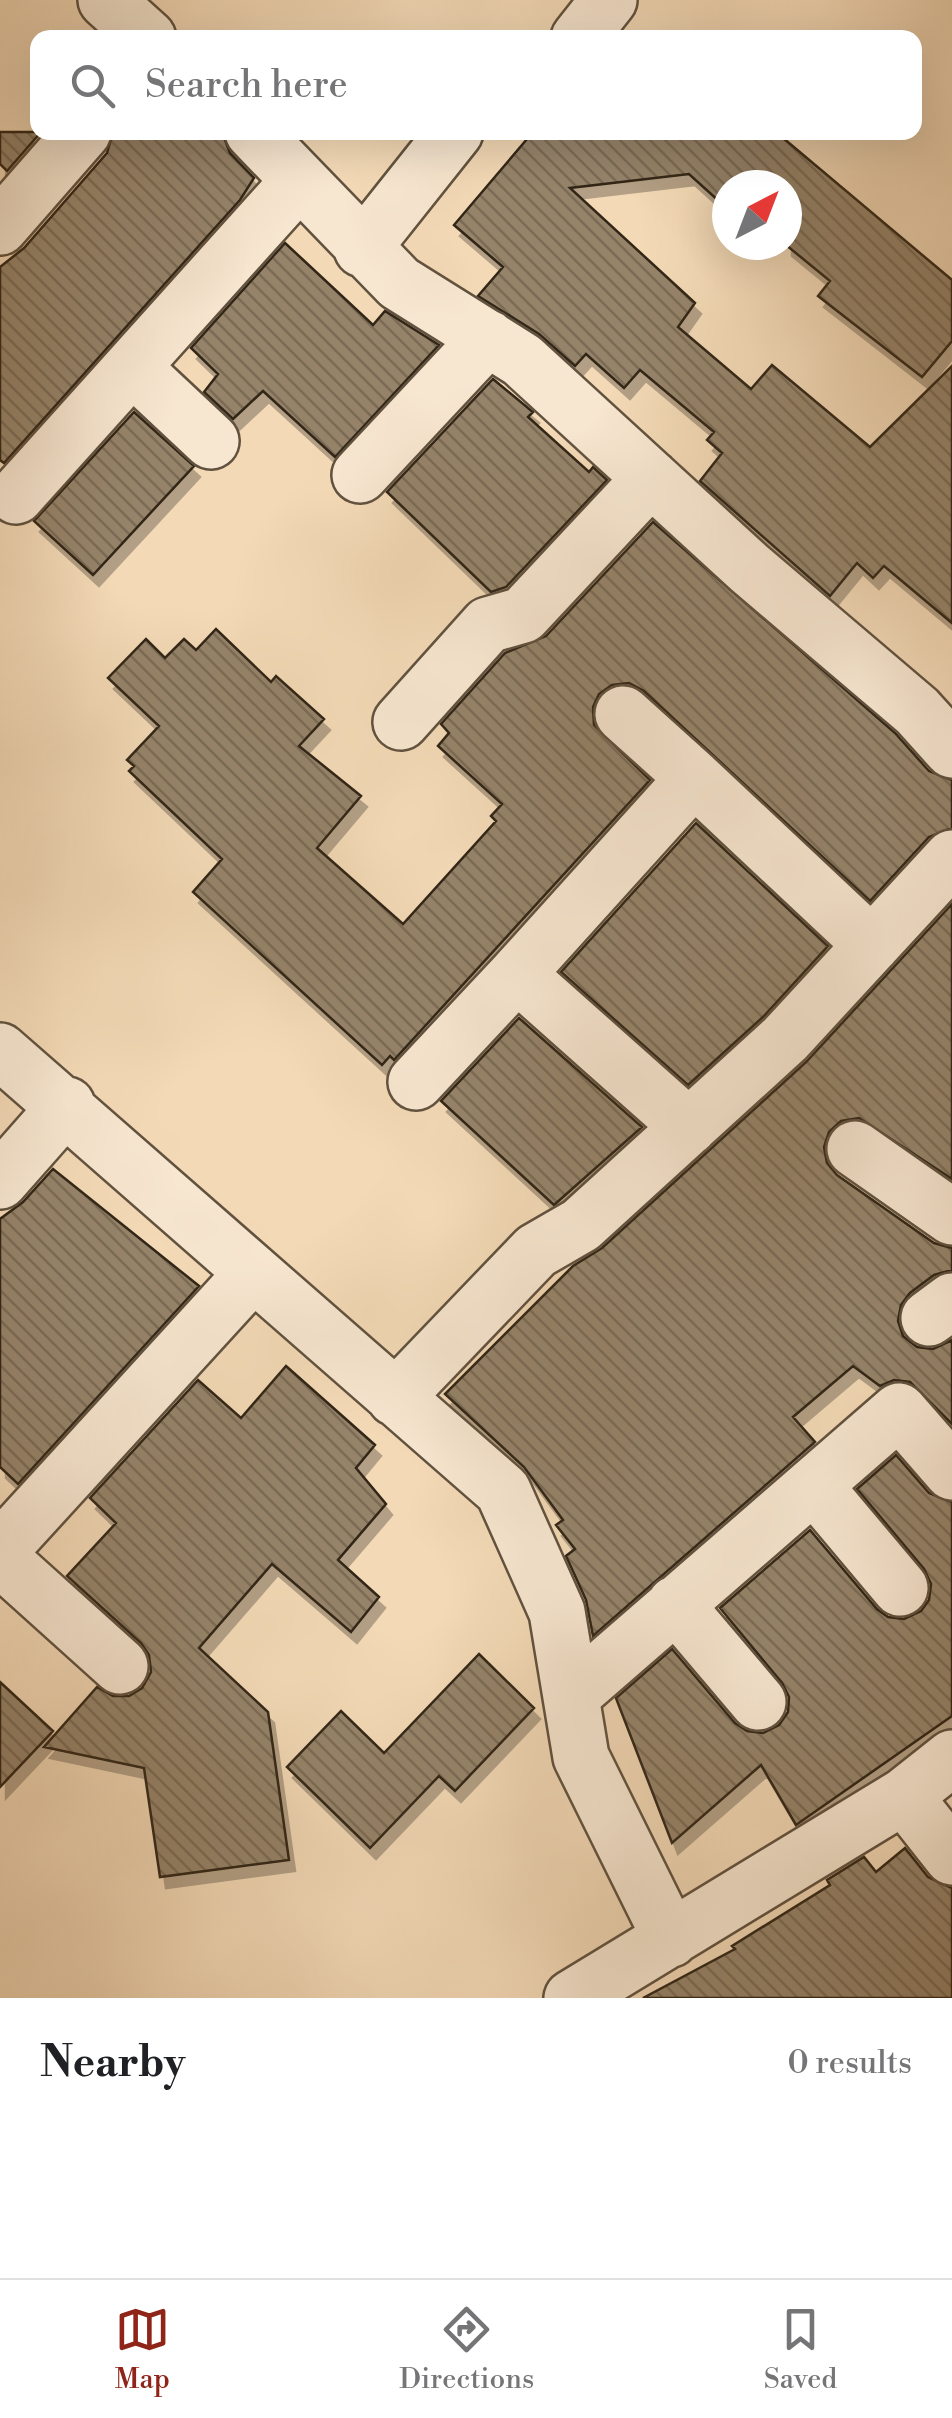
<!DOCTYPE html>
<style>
:root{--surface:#fff;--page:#f2f2f2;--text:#202124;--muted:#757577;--line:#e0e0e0;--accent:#8f2418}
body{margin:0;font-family:"Libre Bodoni",serif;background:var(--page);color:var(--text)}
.compass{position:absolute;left:712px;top:170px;width:90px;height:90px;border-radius:50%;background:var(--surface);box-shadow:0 10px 40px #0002;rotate:42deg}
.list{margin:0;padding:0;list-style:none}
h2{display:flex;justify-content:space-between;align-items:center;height:130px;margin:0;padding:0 40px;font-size:42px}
h2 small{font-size:32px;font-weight:400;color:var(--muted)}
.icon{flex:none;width:55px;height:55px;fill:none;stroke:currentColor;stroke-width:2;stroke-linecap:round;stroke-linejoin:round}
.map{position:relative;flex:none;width:952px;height:1998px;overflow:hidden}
.search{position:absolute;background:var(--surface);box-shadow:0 10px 40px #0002;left:30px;right:30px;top:30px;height:110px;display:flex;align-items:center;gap:25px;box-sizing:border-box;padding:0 35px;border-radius:20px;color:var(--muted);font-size:38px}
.sheet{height:280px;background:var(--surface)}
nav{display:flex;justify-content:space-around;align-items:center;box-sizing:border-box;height:140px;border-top:2px solid var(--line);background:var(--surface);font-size:28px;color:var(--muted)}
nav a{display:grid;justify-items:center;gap:5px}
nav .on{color:var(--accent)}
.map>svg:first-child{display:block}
</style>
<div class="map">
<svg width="952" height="1998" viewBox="0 0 952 1998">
<defs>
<pattern id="building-back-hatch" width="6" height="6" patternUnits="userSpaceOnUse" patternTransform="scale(2.5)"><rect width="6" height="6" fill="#95836a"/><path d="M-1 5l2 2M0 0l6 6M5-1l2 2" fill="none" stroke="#7a6b56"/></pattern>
<filter id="shadow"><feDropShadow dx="6" dy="11" stdDeviation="0" flood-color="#0004"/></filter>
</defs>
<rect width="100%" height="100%" fill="#f3d9b6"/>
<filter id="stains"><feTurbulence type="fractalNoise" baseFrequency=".002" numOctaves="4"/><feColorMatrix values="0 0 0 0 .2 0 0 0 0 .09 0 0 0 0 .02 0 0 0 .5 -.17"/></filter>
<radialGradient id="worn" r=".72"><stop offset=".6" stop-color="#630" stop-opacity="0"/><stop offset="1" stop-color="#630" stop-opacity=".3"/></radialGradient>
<!-- building -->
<path fill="url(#building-back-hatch)" stroke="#302517" stroke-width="2.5" filter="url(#shadow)" d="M 0,132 L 41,132 L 7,171 L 0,164 Z
M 113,132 L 222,132 L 230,153 L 254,178 L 240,200 L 4,463 L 0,460 L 0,267 L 24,248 L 107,153 Z
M 533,132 L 776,132 L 952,280 L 952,341 L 922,377 L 818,296 L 830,281 L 786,245 L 787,185 L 727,185 L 727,197 L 721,203 L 689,174 L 570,188 L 695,303 L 678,327 L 751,389 L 772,365 L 870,447 L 952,366 L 952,623 L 884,566 L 873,578 L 857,563 L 830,596 L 700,481 L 722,453 L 707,440 L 714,432 L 640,370 L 624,388 L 586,354 L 575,366 L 539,334 L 478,296 L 503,267 L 454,225 Z
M 285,243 L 373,325 L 385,311 L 439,345 L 335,457 L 263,391 L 233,419 L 204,392 L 218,374 L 191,348 Z
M 493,379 L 533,412 L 528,417 L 589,472 L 593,467 L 607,480 L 506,587 L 491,592 L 387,492 Z
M 134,412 L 194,466 L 93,575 L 34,521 Z
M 653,522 L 895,733 L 929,771 L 952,780 L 952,828 L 929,837 L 870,901 L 644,691 L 629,683 L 612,685 L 599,694 L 593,707 L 594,725 L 650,780 L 394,1060 L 390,1056 L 382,1065 L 193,892 L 222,859 L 129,771 L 134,766 L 127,760 L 159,726 L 108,678 L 146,639 L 165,658 L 184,639 L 196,650 L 216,629 L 271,682 L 276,676 L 324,719 L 299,746 L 361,796 L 317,848 L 403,924 L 496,821 L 491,816 L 502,804 L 438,746 L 449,733 L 441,724 L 505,653 L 546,636 Z
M 696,823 L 828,946 L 763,1017 L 688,1085 L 561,972 Z
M 952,904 L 952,1179 L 859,1118 L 841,1121 L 829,1132 L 824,1147 L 827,1163 L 837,1175 L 934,1243 L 952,1248 L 952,1270 L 934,1275 L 910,1293 L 901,1305 L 898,1321 L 903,1336 L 917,1347 L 933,1349 L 952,1340 L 952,1424 L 910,1382 L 894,1380 L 880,1386 L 853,1366 L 793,1417 L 815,1442 L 593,1636 L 586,1600 L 566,1556 L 575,1549 L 556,1525 L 563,1520 L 524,1467 L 445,1394 L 573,1266 L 602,1248 L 806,1062 Z
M 519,1018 L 642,1127 L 554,1205 L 441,1101 Z
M 53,1169 L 199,1286 L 18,1484 L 0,1467 L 0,1219 L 23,1202 Z
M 286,1366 L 375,1445 L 356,1468 L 386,1504 L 338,1560 L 379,1597 L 351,1632 L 272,1564 L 199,1648 L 268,1712 L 289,1860 L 160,1877 L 144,1768 L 44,1747 L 97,1687 L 113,1696 L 129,1696 L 142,1688 L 151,1672 L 149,1655 L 141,1643 L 67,1576 L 116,1523 L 90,1498 L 198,1380 L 241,1418 Z
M 896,1455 L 929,1493 L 952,1502 L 952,1716 L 796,1825 L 761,1765 L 672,1843 L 616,1698 L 672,1649 L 735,1723 L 747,1731 L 763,1733 L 779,1725 L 788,1712 L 789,1697 L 782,1683 L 720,1608 L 810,1530 L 877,1609 L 888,1617 L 904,1619 L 921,1611 L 929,1600 L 931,1584 L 924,1569 L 857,1489 Z
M 479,1654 L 534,1708 L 455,1791 L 439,1776 L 370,1848 L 287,1767 L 341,1711 L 384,1753 Z
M 0,1682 L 53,1731 L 0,1787 Z
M 905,1848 L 928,1877 L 952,1888 L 952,1998 L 643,1998 L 735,1949 L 732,1946 L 830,1885 L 827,1880 L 864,1857 L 876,1872 Z"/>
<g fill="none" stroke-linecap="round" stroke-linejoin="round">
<defs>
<path id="minor" d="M 106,0 L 148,38
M 579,38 L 609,0
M 253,132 L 399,283 L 522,360 L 749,568 L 917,711 L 952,750
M 0,227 L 83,132
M 362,249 L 455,132
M 132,367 L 211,441
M 360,475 L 488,338
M 16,496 L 299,181
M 623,714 L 694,778
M 401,722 L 488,625 L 523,615 L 651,478
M 0,1051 L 503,1491 L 557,1612 L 581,1757 L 671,1939
M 416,1082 L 517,974
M 689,1127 L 517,974 L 694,778 L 872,945
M 855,1149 L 952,1217
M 0,1181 L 67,1105
M 929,1318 L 952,1301
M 395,1398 L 536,1251 L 581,1225 L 785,1039 L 952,858
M 816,1488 L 900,1588
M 0,1550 L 253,1273
M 0,1558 L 120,1666
M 675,1604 L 758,1702
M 571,1696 L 899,1411 L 952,1472
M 904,1796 L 952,1857
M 572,1998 L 904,1796 L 952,1758"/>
</defs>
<!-- minor casing -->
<use href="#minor" stroke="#61523f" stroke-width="60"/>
<!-- minor -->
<use href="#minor" stroke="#f7e6d0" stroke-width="55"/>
</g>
<rect width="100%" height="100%" filter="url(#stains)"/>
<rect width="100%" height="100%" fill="url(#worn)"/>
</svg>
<svg class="compass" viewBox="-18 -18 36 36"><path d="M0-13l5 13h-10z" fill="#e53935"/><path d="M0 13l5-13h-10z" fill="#757577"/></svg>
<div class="search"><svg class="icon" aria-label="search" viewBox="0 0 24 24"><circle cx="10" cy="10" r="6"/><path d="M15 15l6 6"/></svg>Search here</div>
</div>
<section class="sheet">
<h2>Nearby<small>0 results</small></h2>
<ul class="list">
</ul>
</section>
<nav>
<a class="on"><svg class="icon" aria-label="map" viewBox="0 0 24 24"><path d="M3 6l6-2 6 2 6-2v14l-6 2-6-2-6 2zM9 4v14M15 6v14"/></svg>Map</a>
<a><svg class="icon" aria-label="directions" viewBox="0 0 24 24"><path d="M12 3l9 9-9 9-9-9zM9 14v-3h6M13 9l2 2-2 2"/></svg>Directions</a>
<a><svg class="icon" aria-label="saved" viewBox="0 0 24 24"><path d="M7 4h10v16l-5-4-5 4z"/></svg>Saved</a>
</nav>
